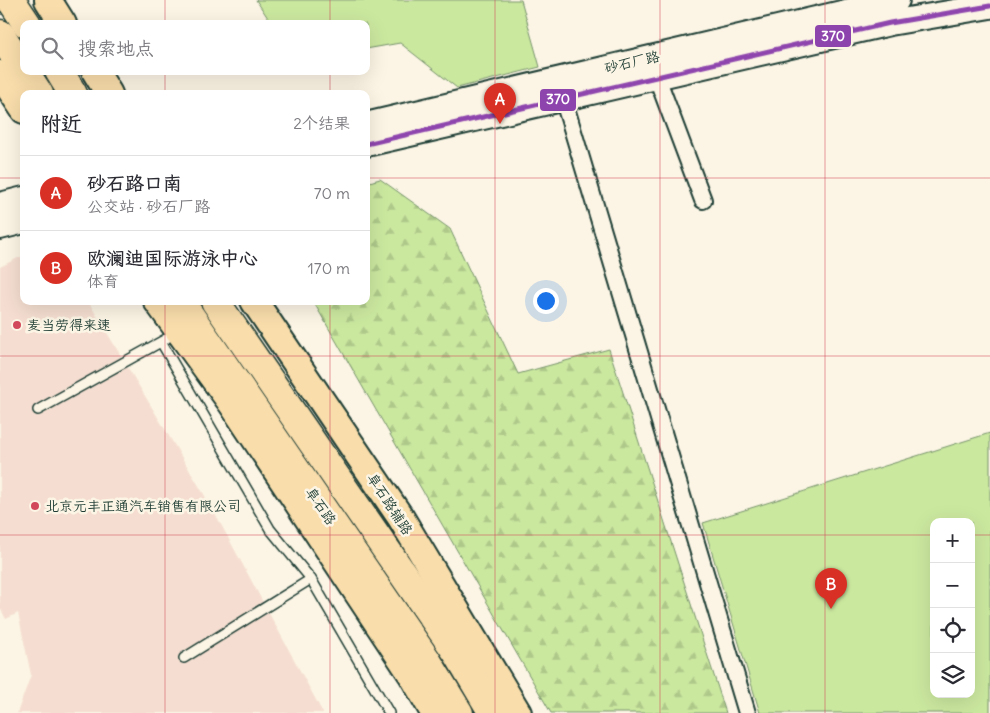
<!DOCTYPE html>
<html lang="zh">
<meta charset="utf-8">
<style>
:root{--surface:#fff;--page:#f2f2f3;--text:#2b2b33;--muted:#7c7c81;--line:#e1e1e2;--accent:#d93025}
body{margin:0;font-family:Delius,"LXGW WenKai TC",sans-serif;background:var(--page);color:var(--text)}
.controls{position:absolute;right:15px;bottom:15px;display:grid;overflow:hidden;border-radius:10px;box-shadow:0 5px 20px #0002}
.controls button{width:45px;height:45px;display:grid;place-items:center;padding:0;border:0;border-bottom:1px solid var(--line);background:var(--surface);color:var(--text);font:25px sans-serif}
.you{position:absolute;left:545px;top:300px;width:18px;height:18px;margin:-12px;border:4px solid #fff;border-radius:50%;background:#1a73e8;box-shadow:0 0 0 8px #1a73e833}
.badge{display:grid;place-items:center;width:32px;height:32px;border-radius:50%;background:var(--accent);color:#fff;font-size:16px;font-weight:700}
.pin{position:absolute;translate:-50% -41px;filter:drop-shadow(0 1px 2px #0008)}
.pin::after{content:'';position:absolute;top:26px;width:18px;height:15px;background:inherit;clip-path:polygon(0 0,100% 0,50% 100%)}
.list{margin:0;padding:0;list-style:none}
h2{display:flex;justify-content:space-between;align-items:center;height:65px;margin:0;padding:0 20px;font-size:21px}
h2 small{font-size:16px;font-weight:400;color:var(--muted)}
.list li{display:grid;grid-template-columns:32px 1fr auto;gap:15px;align-items:center;box-sizing:border-box;height:75px;padding:0 20px;border-top:1px solid var(--line)}
.list b{display:block;font-size:19px;white-space:nowrap}
.list p{margin:0;font-size:16px;white-space:nowrap;color:var(--muted)}
.list em{font-size:16px;font-style:normal;color:var(--muted)}
.icon{flex:none;width:28px;height:28px;fill:none;stroke:currentColor;stroke-width:2;stroke-linecap:round;stroke-linejoin:round}
.map{position:relative;flex:none;width:990px;height:713px;overflow:hidden}
.search{position:absolute;background:var(--surface);box-shadow:0 5px 20px #0002;left:20px;top:20px;width:350px;height:55px;display:flex;align-items:center;gap:12px;box-sizing:border-box;padding:0 18px;border-radius:10px;color:var(--muted);font-size:19px}
.panel{position:absolute;background:var(--surface);box-shadow:0 5px 20px #0002;left:20px;top:90px;width:350px;height:215px;border-radius:10px}
.map>svg:first-child{display:block}
</style>
<div class="map">
<svg width="990" height="713" viewBox="0 0 990 713">
<defs>
<pattern id="forest-firs" width="22" height="20" patternUnits="userSpaceOnUse" patternTransform="scale(1.25)"><rect width="22" height="20" fill="#cbe89f"/><path d="M5 1l3.5 6h-7zM16 11l3.5 6h-7z" fill="#aec88a"/></pattern>
</defs>
<rect width="100%" height="100%" fill="#fcf5e5"/>
<filter id="ink" filterUnits="userSpaceOnUse"><feTurbulence type="fractalNoise" baseFrequency=".02" numOctaves="2"/><feDisplacementMap in="SourceGraphic" scale="10" xChannelSelector="R" yChannelSelector="G"/><feConvolveMatrix kernelMatrix="1 2 1 2 8 2 1 2 1" color-interpolation-filters="sRGB"/></filter>
<g filter="url(#ink)">
<!-- built -->
<path fill="#f5ded1" d="M 18,258 L 24,258 L 24,301 L 88,301 L 211,506 L 323,713 L 17,713 L 31,675 L 18,613 L 6,619 L 0,608 L 0,267 Z"/>
<!-- forest -->
<path fill="url(#forest-firs)" stroke="#75926a" d="M 380,179 L 450,229 L 518,374 L 609,349 L 726,713 L 551,713 L 313,301 L 366,301 L 366,183 Z"/>
<!-- park -->
<path fill="#cbe89f" stroke="#75926a" fill-rule="evenodd" d="M 256,0 L 521,0 L 540,67 L 457,88 L 400,43 L 366,49 L 366,24 L 272,24 Z
M 990,433 L 990,713 L 760,713 L 703,523 ZM 934,522 L 971,522 L 971,694 L 934,694 Z"/>
<g fill="none" stroke-linecap="round" stroke-linejoin="round">
<defs>
<path id="lane" d="M 161,342 L 270,529 L 311,579 L 389,713
M 38,410 L 166,339
M 184,658 L 311,579"/>
<path id="street" d="M 653,67 L 703,200
M 563,98 L 747,713"/>
<path id="secondary" d="M 366,125 L 897,0
M 366,144 L 890,23 L 990,6
M 0,205 L 24,199
M 0,227 L 24,221"/>
<path id="primary" d="M 48,0 L 63,24
M 95,71 L 109,94
M 0,74 L 24,110
M 157,301 L 232,404 L 412,675 L 434,713
M 254,301 L 401,518 L 518,713"/>
<path id="highway" d="M 11,0 L 27,24
M 0,34 L 24,70
M 24,71 L 39,94
M 59,71 L 73,94
M 180,301 L 426,659 L 459,713
M 215,301 L 458,654 L 493,713"/>
</defs>
<!-- lane casing -->
<use href="#lane" stroke="#1f3d34" stroke-width="12"/>
<!-- street casing -->
<use href="#street" stroke="#1f3d34" stroke-width="20"/>
<!-- secondary casing -->
<use href="#secondary" stroke="#1f3d34" stroke-width="28"/>
<!-- primary casing -->
<use href="#primary" stroke="#1f3d34" stroke-width="30"/>
<!-- highway casing -->
<use href="#highway" stroke="#1f3d34" stroke-width="31"/>
<!-- lane -->
<use href="#lane" stroke="#fcf5e5" stroke-width="9"/>
<!-- street -->
<use href="#street" stroke="#fcf5e5" stroke-width="16"/>
<!-- secondary -->
<use href="#secondary" stroke="#fcf5e5" stroke-width="24"/>
<!-- primary -->
<use href="#primary" stroke="#f9ddab" stroke-width="26"/>
<!-- highway -->
<use href="#highway" stroke="#f9ddab" stroke-width="28"/>
<defs>
<path id="bus-1" d="M 366,144 L 890,23 L 990,6"/>
</defs>
<!-- bus-1 casing -->
<use href="#bus-1" stroke="#fcf5e5" stroke-width="9"/>
<!-- bus-1 -->
<use href="#bus-1" stroke="#8e44ad" stroke-width="5"/>
</g>
</g>
<!-- grid -->
<path fill="none" stroke="#d1495b" stroke-width="1" stroke-opacity="0.55" d="M 165,0 L 165,24M 330,0 L 330,24M 495,0 L 495,713M 660,0 L 660,713M 825,0 L 825,713M 165,71 L 165,94M 330,71 L 330,94M 0,178 L 24,178M 366,178 L 990,178M 165,301 L 165,713M 330,301 L 330,713M 0,356 L 990,356M 0,535 L 934,535M 971,535 L 990,535"/>
<!-- markers -->
<g fill="#d1495b" stroke="#fcf5e5" stroke-width="2">
<circle cx="17" cy="325" r="5"/>
<circle cx="35" cy="506" r="5"/>
</g>
<g text-anchor="middle" stroke-width="5" stroke-linejoin="round" paint-order="stroke">
<!-- street labels -->
<g font-size="14" fill="#1f3d34" stroke="#fcf5e5">
<text transform="translate(632 62) rotate(-13)" y="5">砂石厂路</text>
<text transform="translate(390 504) rotate(57)" y="5">阜石路辅路</text>
<text transform="translate(321 506) rotate(56)" y="5">阜石路</text>
</g>
<!-- poi labels -->
<g font-size="14" fill="#1f3d34" stroke="#fcf5e5" text-anchor="start">
<text x="27" y="330">麦当劳得来速</text>
<text x="45" y="511">北京元丰正通汽车销售有限公司</text>
</g>
</g>
<g stroke="#fcf5e5" stroke-width="2">
<rect x="814" y="24" width="38" height="24" rx="5" fill="#8e44ad"/>
<rect x="539" y="88" width="38" height="24" rx="5" fill="#8e44ad"/>
</g>
<g font-size="14" text-anchor="middle" font-weight="bold" fill="#fff">
<text x="833" y="41">370</text>
<text x="558" y="104">370</text>
</g>
</svg>
<div class="controls">
<button>+</button>
<button>−</button>
<button><svg class="icon" aria-label="locate" viewBox="0 0 24 24"><circle cx="12" cy="12" r="6"/><path d="M12 2v4M12 18v4M2 12h4M18 12h4"/></svg></button>
<button><svg class="icon" aria-label="layers" viewBox="0 0 24 24"><path d="M12 4l9 5-9 5-9-5zM3 14l9 5 9-5"/></svg></button>
</div>
<div class="you"></div>
<div class="pin badge" style="left:500px;top:124px">A</div>
<div class="pin badge" style="left:831px;top:609px">B</div>
<div class="search"><svg class="icon" aria-label="search" viewBox="0 0 24 24"><circle cx="10" cy="10" r="6"/><path d="M15 15l6 6"/></svg>搜索地点</div>
<section class="panel">
<h2>附近<small>2个结果</small></h2>
<ul class="list">
<li><span class="badge">A</span><div><b>砂石路口南</b><p>公交站 · 砂石厂路</p></div><em>70 m</em></li>
<li><span class="badge">B</span><div><b>欧澜迪国际游泳中心</b><p>体育</p></div><em>170 m</em></li>
</ul>
</section>
</div>
